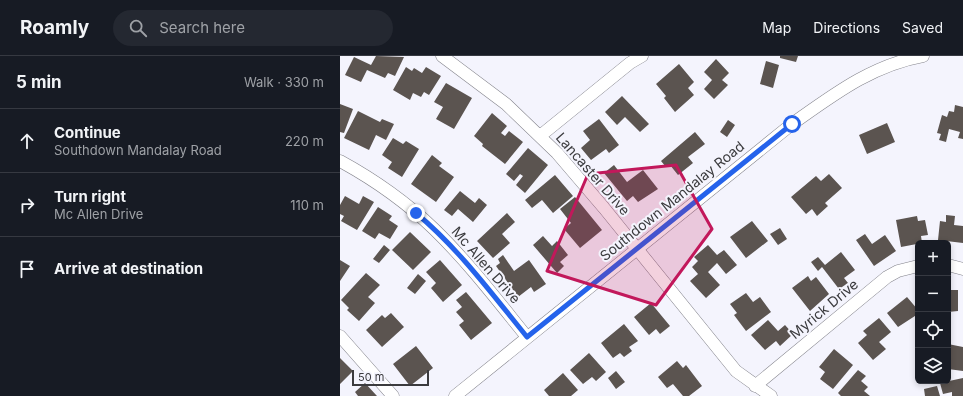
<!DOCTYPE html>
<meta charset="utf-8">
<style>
:root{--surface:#171b24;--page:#242831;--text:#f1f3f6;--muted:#9ea1a6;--line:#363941}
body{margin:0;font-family:Inter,sans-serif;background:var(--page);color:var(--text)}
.controls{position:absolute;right:12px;bottom:12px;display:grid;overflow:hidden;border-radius:6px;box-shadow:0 2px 6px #0003}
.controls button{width:36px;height:36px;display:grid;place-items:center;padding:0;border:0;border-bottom:1px solid var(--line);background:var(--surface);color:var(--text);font:20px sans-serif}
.scale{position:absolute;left:12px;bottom:10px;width:77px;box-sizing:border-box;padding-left:4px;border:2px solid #3b3b3e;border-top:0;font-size:11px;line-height:14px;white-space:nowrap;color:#3b3b3e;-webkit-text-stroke:3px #f4f4fd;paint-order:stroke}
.stop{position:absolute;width:12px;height:12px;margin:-9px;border:3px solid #2563eb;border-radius:50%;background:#fff}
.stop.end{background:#2563eb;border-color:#fff;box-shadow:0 1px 4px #0008}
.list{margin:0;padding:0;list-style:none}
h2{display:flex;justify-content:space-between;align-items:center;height:52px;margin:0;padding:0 16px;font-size:17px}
h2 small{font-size:13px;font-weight:400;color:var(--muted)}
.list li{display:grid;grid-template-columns:26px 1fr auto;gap:12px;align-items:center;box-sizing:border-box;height:64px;padding:0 16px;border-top:1px solid var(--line)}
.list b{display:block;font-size:15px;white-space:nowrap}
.list p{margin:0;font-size:13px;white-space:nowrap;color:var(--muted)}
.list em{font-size:13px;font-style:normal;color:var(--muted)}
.icon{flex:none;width:22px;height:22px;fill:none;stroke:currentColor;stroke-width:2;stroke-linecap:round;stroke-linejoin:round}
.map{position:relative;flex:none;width:623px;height:340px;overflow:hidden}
header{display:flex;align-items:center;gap:24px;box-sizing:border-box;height:56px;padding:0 20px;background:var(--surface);border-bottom:1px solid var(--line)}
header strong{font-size:19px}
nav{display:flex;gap:22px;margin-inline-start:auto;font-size:14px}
.search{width:280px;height:36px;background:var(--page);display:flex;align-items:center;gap:10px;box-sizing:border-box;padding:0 14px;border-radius:22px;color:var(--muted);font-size:15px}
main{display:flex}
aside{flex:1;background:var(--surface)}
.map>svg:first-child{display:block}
</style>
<header>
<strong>Roamly</strong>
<div class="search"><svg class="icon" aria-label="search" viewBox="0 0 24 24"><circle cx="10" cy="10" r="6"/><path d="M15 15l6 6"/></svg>Search here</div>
<nav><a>Map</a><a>Directions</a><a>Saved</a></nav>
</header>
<main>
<aside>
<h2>5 min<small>Walk · 330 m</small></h2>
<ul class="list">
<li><svg class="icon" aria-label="ahead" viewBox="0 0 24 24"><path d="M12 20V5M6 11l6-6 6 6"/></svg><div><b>Continue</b><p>Southdown Mandalay Road</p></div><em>220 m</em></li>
<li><svg class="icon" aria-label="right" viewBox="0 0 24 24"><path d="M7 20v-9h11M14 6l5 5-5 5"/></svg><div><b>Turn right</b><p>Mc Allen Drive</p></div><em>110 m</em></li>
<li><svg class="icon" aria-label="arrive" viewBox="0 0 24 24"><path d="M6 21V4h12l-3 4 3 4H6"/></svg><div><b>Arrive at destination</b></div></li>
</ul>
</aside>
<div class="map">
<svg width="623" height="340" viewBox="0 0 623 340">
<rect width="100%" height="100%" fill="#f4f4fd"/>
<!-- building -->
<path fill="#5b5450" d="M 36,0 L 64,1 L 55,20 L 48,17 L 45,22 L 27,14 L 21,26 L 5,19 L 14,1 L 31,9 Z
M 440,0 L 458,0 L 456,6 L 440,2 Z
M 376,3 L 389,17 L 382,24 L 388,29 L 374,43 L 364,33 L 372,24 L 364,16 Z
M 426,5 L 439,9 L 433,32 L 420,28 Z
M 339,8 L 354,26 L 348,32 L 354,39 L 335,56 L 324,42 L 326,40 L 316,28 Z
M 66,11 L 72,15 L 74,12 L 82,17 L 86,11 L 101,20 L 89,39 L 84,36 L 81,41 L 73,37 L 70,44 L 53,34 Z
M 106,27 L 132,42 L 114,73 L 96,63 L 103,51 L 94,46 Z
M 282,40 L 309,68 L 300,76 L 285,61 L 277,69 L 265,56 Z
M 0,48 L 13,53 L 4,77 L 0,76 Z
M 615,49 L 623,51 L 623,83 L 618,82 L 620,76 L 609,73 L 606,86 L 599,84 L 601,78 L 597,77 L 602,59 L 607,61 L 609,55 L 614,56 Z
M 18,55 L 40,66 L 42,63 L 54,68 L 46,84 L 36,79 L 29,94 L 4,82 Z
M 152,57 L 167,70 L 161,77 L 165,80 L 169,75 L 183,86 L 165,108 L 142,90 L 143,88 L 134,80 Z
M 259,63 L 279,89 L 269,97 L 266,93 L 251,104 L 241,92 L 250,84 L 243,75 Z
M 388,64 L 395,69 L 387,81 L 380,76 Z
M 547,67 L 555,86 L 527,98 L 519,79 Z
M 355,76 L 365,88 L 348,101 L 353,107 L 338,119 L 330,109 L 326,111 L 321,105 Z
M 53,82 L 63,88 L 66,85 L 79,93 L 62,121 L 48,112 L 52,106 L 42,99 Z
M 188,92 L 208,109 L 185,137 L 176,129 L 183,120 L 180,118 L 174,125 L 166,118 Z
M 92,99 L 102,107 L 99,110 L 114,121 L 96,146 L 71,128 Z
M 274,109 L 287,126 L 303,114 L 318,133 L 298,146 L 293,140 L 287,145 L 264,117 Z
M 489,118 L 502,132 L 485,147 L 488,150 L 477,160 L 472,153 L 466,158 L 451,141 L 476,120 L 481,125 Z
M 215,119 L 233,140 L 213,157 L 202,144 L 192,152 L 185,144 Z
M 120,135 L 135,147 L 139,142 L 147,149 L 133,166 L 118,153 L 112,160 L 104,154 Z
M 5,140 L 19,148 L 23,140 L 34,146 L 17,174 L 1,165 L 4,160 L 0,158 L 0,149 Z
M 235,141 L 262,174 L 240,192 L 224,173 L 231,167 L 220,153 Z
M 38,151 L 52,160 L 49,164 L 58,170 L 50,183 L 39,177 L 35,183 L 22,175 Z
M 167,157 L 175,166 L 162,178 L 170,187 L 153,202 L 137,185 Z
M 606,159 L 615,160 L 614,169 L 623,170 L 623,187 L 598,184 L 600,165 L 606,166 Z
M 577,160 L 578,165 L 585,164 L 588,179 L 581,180 L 582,187 L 561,191 L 556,164 Z
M 412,165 L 428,185 L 406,202 L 390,181 Z
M 440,172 L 447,183 L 438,189 L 430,178 Z
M 70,176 L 91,196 L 73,214 L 52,194 Z
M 525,178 L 532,188 L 545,179 L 556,195 L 534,210 L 516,184 Z
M 203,180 L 212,190 L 217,185 L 228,199 L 220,206 L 224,210 L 217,217 L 193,189 Z
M 44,189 L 50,194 L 39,207 L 33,203 Z
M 368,189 L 377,199 L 384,194 L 397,209 L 386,218 L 377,207 L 368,216 L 380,229 L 366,242 L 350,225 L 358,218 L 352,211 L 358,205 L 354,201 Z
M 501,196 L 515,214 L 504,222 L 508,227 L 499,233 L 482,211 L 478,215 L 471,206 L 478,201 L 485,209 Z
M 163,199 L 174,215 L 189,204 L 206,228 L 194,236 L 191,231 L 178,241 L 156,210 L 160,207 L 158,203 Z
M 0,204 L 10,210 L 0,225 Z
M 100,204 L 122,229 L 103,246 L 91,232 L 96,227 L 86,216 Z
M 26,217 L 40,229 L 28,241 L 35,247 L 19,265 L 7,254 L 9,252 L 1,244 Z
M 78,218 L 86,225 L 75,238 L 67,232 Z
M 468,220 L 471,225 L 476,221 L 489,238 L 470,255 L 452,232 Z
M 608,234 L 618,234 L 618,255 L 608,256 Z
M 126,236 L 152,267 L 131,284 L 119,269 L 124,265 L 116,256 L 122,251 L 116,244 Z
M 406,237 L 413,246 L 420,241 L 431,256 L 406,275 L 394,259 L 397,257 L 390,248 Z
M 567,241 L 578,254 L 578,258 L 558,271 L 547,257 Z
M 311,247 L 330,270 L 320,278 L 316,273 L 309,279 L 294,261 Z
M 51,257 L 64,271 L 42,291 L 26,274 L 42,259 L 45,262 Z
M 539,262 L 551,276 L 539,286 L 546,293 L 533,304 L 518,287 L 527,279 L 523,275 Z
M 428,264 L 438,275 L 445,269 L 453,278 L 440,290 L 436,285 L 425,294 L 411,279 Z
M 284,268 L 298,285 L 289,291 L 292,295 L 284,301 L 280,297 L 273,302 L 261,287 Z
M 608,288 L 623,291 L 623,315 L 608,313 Z
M 76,290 L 93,312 L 70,330 L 53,308 Z
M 494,293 L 513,309 L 493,333 L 480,323 L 485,316 L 479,311 Z
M 249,297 L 266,316 L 256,325 L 252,321 L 243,328 L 230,314 Z
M 0,302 L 13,315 L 0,328 Z
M 337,305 L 343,312 L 346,309 L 362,330 L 349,340 L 343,340 L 333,328 L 327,332 L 318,321 Z
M 518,314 L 526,320 L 521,325 L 528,331 L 524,335 L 530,340 L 501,340 L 498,337 Z
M 276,315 L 285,326 L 276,333 L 268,322 Z
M 223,317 L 238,334 L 231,340 L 209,340 L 204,334 Z
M 623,322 L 623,340 L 612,340 L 612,336 L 603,338 L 600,327 Z
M 25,327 L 37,340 L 18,340 L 15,336 Z
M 597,330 L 600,340 L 585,340 L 584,333 Z"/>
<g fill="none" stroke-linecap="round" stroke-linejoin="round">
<defs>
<path id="minor" d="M 102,0 L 166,48 L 217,97 L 264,152 L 396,315 L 431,340
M 200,80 L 290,7 L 302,0
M 0,105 C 33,123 67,147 94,173 C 128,206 157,244 187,281
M 608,209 L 623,213
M 0,280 L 53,340
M 415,330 L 547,221 L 558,215 L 578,210
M 115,340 L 452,68 C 493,39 532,9 583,0"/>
</defs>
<!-- minor casing -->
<use href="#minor" stroke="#83838b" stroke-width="13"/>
<!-- minor -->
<use href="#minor" stroke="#fff" stroke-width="12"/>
</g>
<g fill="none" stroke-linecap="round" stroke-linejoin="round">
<!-- route -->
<path stroke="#2563eb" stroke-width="5" d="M 76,157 C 119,193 152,238 187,281 L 452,68"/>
</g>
<!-- marked area -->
<path fill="#c2185b" fill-opacity="0.2" stroke="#c2185b" stroke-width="3" stroke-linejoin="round" d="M 336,109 L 372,173 L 316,249 L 207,215 L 248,118 Z"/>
<g text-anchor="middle" stroke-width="4" stroke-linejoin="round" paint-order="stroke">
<!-- street labels -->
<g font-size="14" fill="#3b3b3e" stroke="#f4f4fd">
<text transform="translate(253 118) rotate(49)" y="5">Lancaster Drive</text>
<text transform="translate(332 145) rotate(-39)" y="5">Southdown Mandalay Road</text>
<text transform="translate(146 209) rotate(49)" y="5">Mc Allen Drive</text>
<text transform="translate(484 253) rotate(-40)" y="5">Myrick Drive</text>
</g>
</g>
</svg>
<div class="controls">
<button>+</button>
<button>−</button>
<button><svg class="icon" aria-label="locate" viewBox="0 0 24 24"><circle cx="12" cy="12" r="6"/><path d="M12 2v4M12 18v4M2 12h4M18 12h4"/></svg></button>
<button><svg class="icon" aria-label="layers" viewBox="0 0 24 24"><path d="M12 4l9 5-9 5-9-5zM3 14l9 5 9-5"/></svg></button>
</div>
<div class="scale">50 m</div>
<div class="stop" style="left:452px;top:68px"></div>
<div class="stop end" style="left:76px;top:157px"></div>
</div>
</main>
